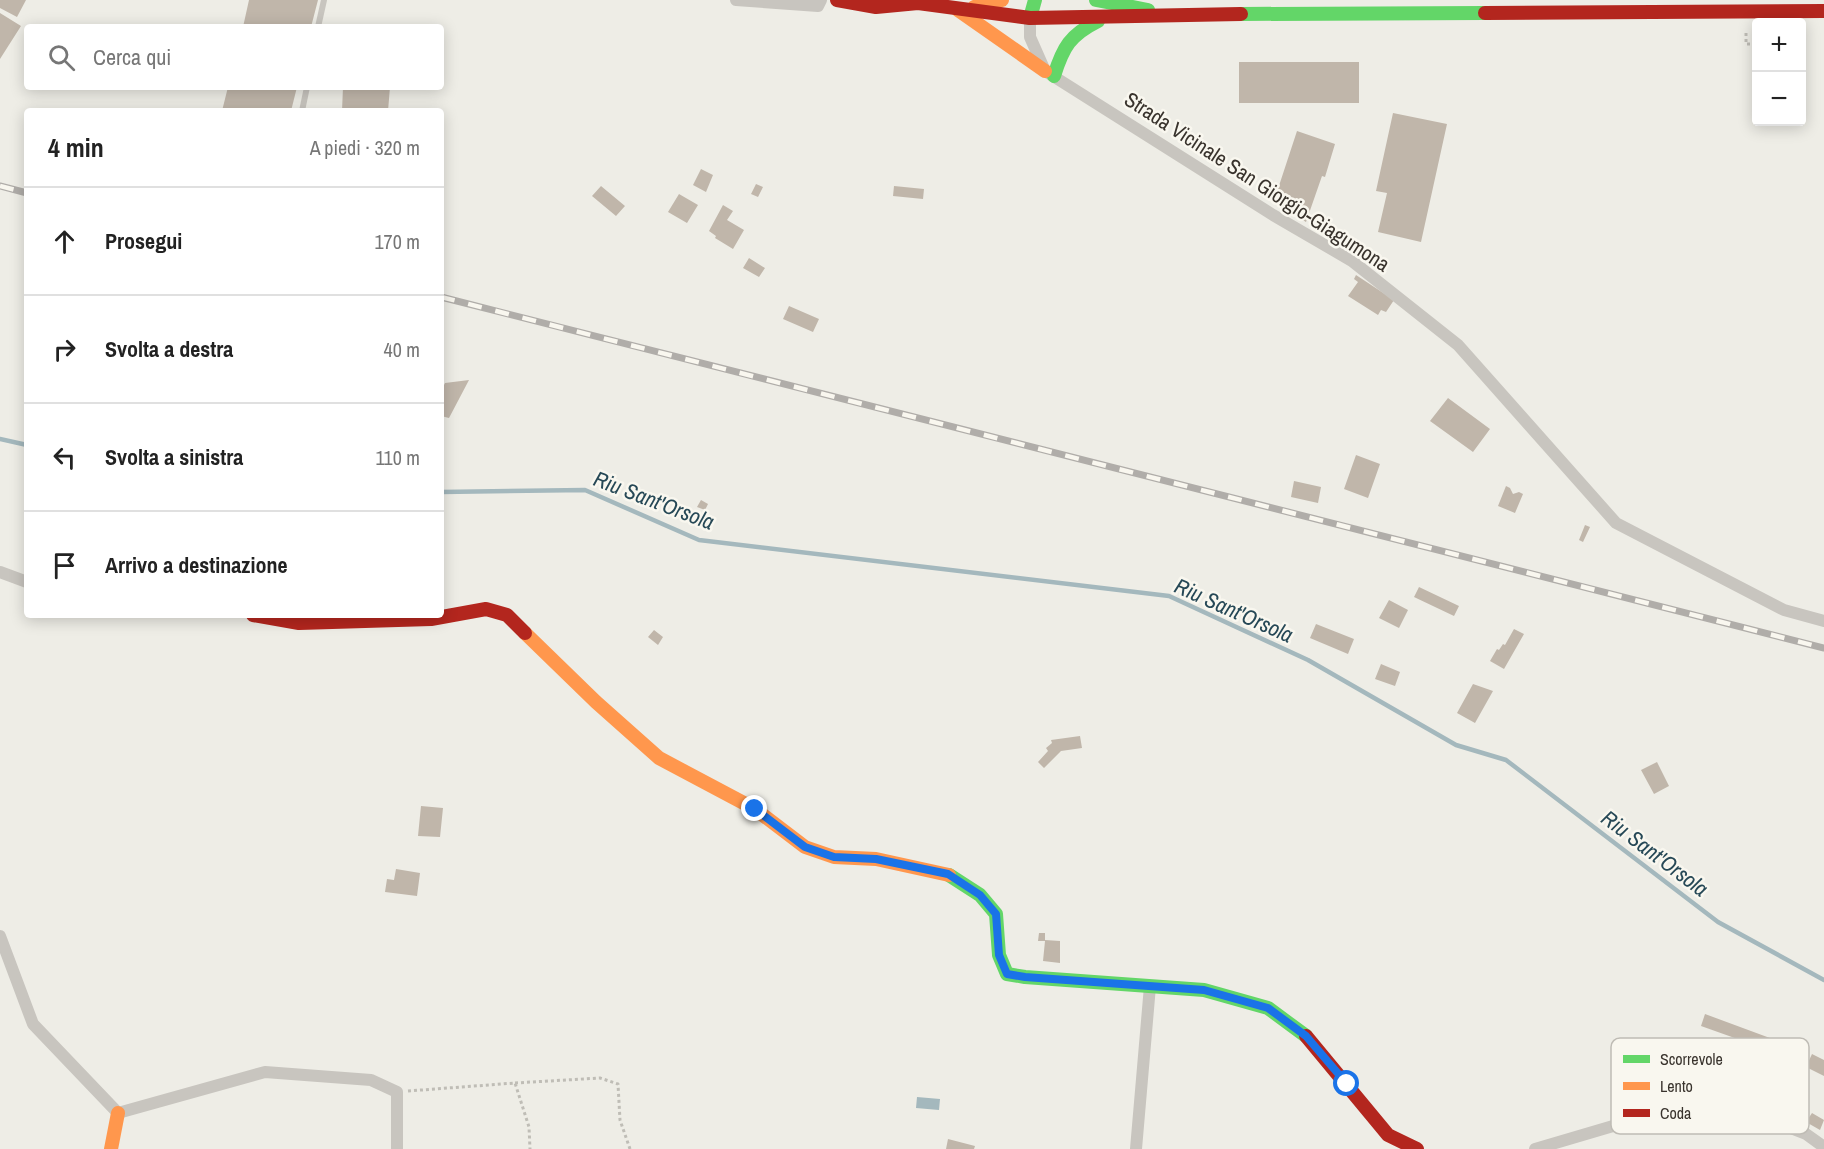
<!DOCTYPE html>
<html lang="it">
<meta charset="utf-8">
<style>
:root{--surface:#fff;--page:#f6f6f6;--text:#222;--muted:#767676;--line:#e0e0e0}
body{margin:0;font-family:"Archivo Narrow",sans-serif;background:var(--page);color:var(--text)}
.controls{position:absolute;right:18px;top:18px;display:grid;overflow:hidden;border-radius:6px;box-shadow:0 3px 15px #0003}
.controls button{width:54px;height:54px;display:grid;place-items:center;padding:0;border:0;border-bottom:2px solid var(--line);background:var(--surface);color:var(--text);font:30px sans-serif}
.stop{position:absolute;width:18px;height:18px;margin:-14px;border:4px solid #1a73e8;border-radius:50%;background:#fff}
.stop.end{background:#1a73e8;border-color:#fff;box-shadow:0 2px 6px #0008}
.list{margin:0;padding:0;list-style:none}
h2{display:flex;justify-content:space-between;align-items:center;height:78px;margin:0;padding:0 24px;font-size:26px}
h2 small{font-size:20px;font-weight:400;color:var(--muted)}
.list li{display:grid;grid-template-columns:39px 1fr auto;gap:18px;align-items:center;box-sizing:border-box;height:108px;padding:0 24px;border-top:2px solid var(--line)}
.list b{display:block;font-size:22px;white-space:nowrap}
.list em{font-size:20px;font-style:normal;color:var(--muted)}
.icon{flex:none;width:33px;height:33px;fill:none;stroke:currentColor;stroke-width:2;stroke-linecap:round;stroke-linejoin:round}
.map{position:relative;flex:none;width:1824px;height:1149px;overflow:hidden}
.search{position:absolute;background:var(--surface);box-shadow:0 3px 15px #0003;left:24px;top:24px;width:420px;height:66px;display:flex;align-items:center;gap:15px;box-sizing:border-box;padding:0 21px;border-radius:6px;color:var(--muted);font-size:22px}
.panel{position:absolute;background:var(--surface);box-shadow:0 3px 15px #0003;left:24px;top:108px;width:420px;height:510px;border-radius:6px}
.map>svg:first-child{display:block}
</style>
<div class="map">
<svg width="1824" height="1149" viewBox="0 0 1824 1149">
<rect width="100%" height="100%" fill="#eeede6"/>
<!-- water -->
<path fill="#a4b8bd" d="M 917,1097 L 940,1099 L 939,1110 L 916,1108 Z"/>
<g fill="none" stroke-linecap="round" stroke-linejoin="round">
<!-- stream -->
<path stroke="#a4b8bd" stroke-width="4.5" d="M 0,439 L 27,445
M 441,492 L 585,490 L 699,540 L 1169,596 L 1308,660 L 1456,745 L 1506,760 L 1718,922 L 1824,980"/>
</g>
<!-- building -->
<path fill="#c0b6aa" d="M 0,0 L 26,0 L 17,17 L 0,8 Z
M 249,0 L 318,0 L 311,27 L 243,27 Z
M 0,13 L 21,26 L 0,59 Z
M 1239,62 L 1359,62 L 1359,103 L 1239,103 Z
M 228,87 L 297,87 L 291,111 L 222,111 Z
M 343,87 L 390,87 L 388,111 L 342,111 Z
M 1393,113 L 1447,124 L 1421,242 L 1378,232 L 1387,193 L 1376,191 Z
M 1297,131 L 1335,144 L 1325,177 L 1322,176 L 1306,222 L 1285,209 L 1286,206 L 1274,201 Z
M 701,169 L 713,175 L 706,192 L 693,185 Z
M 756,184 L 763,187 L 758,197 L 751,194 Z
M 601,186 L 625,206 L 616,216 L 592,196 Z
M 894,186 L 924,189 L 923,199 L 893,196 Z
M 679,194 L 698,205 L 687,223 L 668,212 Z
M 723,205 L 733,211 L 727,220 L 744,230 L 733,249 L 715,238 L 716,236 L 709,231 Z
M 749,258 L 765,268 L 759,277 L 743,268 Z
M 1356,275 L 1394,300 L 1386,312 L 1381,310 L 1378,315 L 1348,296 L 1358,282 L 1354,279 Z
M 789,306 L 819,319 L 813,332 L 783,319 Z
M 469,380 L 449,418 L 441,416 L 441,391 L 445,383 Z
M 1448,398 L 1490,429 L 1473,452 L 1430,421 Z
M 1356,455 L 1380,464 L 1368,498 L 1344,489 Z
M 1294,481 L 1321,487 L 1318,503 L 1291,497 Z
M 1506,486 L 1510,488 L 1513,494 L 1519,492 L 1523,494 L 1515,513 L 1498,506 Z
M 701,500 L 708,504 L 705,510 L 697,507 Z
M 1585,525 L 1590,527 L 1583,542 L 1579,540 Z
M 1419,587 L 1459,606 L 1454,616 L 1414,597 Z
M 1389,600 L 1408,610 L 1399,628 L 1379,618 Z
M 1316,624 L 1354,639 L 1348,654 L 1310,638 Z
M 1514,629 L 1524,634 L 1504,669 L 1490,661 L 1497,649 L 1499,650 L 1503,644 L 1505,645 Z
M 654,630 L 663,637 L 658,645 L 648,637 Z
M 1381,664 L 1400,672 L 1395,686 L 1375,679 Z
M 1473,684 L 1493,691 L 1475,723 L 1457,713 Z
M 1080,736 L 1082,748 L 1061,751 L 1044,768 L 1038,762 L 1048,751 L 1046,748 L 1052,743 L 1051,740 Z
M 1657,762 L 1669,786 L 1654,794 L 1641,770 Z
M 421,806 L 443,808 L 440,837 L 418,836 Z
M 396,869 L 420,873 L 417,896 L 385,892 L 387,879 L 394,880 Z
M 1039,933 L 1045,933 L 1045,940 L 1060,941 L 1060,963 L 1043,961 L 1045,941 L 1038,941 Z
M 1705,1014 L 1778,1041 L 1774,1052 L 1701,1026 Z
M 1812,1054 L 1824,1060 L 1824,1076 L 1806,1067 Z
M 1812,1113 L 1824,1120 L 1820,1130 L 1806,1122 Z
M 948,1139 L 975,1146 L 974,1149 L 946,1149 Z"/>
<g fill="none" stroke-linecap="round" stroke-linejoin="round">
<!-- path -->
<path stroke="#bfbdb6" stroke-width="3" stroke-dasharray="3 3" stroke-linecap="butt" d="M 1746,33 L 1746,44 L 1756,44
M 515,1083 L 600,1078 L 618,1084 L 620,1120 L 630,1149
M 408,1091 L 515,1083 L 529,1127 L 530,1149"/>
<!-- lane -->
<path stroke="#c8c5bf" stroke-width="6" d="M 318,27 L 324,0
M 302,111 L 307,87"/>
<!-- street -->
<path stroke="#c8c5bf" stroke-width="12" d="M 736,0 L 818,6 L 821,0
M 1030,18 L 1030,37 L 1045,71 L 1273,215 L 1352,261 L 1458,345 L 1616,523 L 1784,610 L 1824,621
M 0,572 L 27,582
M 0,936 L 33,1024 L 118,1113 L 265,1072 L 371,1080 L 397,1092 L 397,1149
M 1136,1149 L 1150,986
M 1535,1149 L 1647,1116 L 1708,1105 L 1749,1112 L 1806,1134 L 1824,1147"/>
<!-- fast -->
<path stroke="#63d668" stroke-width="14" d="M 1096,0 L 1148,10
M 1241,14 L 1485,13
M 1030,18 L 1035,0
M 1054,76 C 1063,47 1070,35 1098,21
M 949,875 L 980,895 L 996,914 L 999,955 L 1007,974 L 1025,977 L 1204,990 L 1268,1008 L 1306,1036"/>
<!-- slow -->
<path stroke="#ff974d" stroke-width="14" d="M 974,7 L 1002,0
M 958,10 L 1045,71
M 525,633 L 596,702 L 659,758 L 755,809 L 805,847 L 834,857 L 876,859 L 949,875
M 111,1149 L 118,1113"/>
<!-- jam -->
<path stroke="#b3261e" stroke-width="14" d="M 837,0 L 876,7 L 918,3 L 1030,18 L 1241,14
M 1485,13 L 1824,11
M 253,615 L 299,623 L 431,619 L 486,609 L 507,615 L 525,633
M 1306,1036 L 1388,1135 L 1417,1149"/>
<defs>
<path id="rail" d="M 0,186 L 27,193
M 441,297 L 1824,648"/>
</defs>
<!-- rail casing -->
<use href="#rail" stroke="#b0ada9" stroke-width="7"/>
<!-- rail -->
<use href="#rail" stroke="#f9f7ef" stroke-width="4.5" stroke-dasharray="14" stroke-linecap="butt"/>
</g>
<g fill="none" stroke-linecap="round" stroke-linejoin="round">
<!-- route -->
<path stroke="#1a73e8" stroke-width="8" d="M 755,809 L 805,847 L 834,857 L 876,859 L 948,874 L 980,895 L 996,914 L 999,955 L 1007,974 L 1025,977 L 1204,990 L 1268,1008 L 1306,1036 L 1347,1084"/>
</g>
<g text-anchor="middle" stroke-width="5" stroke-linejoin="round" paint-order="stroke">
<!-- street labels -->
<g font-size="21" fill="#39332d" stroke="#f9f7ef">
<text transform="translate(1257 182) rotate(33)" y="7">Strada Vicinale San Giorgio-Giagumona</text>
</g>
<!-- water labels -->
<g font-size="22" font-style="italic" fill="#264856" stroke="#f9f7ef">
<text transform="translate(654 500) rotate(21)" y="8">Riu Sant'Orsola</text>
<text transform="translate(1234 610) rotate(24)" y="8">Riu Sant'Orsola</text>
<text transform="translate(1655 853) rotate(37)" y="8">Riu Sant'Orsola</text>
</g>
</g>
<!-- legend -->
<rect x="1611" y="1038" width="198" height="96" rx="9" fill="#f9f7ef" stroke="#bfbcb5" stroke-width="1.5"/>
<rect x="1623" y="1055" width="27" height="8" fill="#63d668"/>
<rect x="1623" y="1082" width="27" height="8" fill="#ff974d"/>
<rect x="1623" y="1109" width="27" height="8" fill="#b3261e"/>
<g font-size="16" fill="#39332d">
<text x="1660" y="1065">Scorrevole</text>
<text x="1660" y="1092">Lento</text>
<text x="1660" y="1119">Coda</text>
</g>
</svg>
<div class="controls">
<button>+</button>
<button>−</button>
</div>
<div class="stop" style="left:1347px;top:1084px"></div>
<div class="stop end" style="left:755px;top:809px"></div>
<div class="search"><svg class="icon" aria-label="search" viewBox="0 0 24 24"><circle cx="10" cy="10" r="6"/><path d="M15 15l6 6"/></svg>Cerca qui</div>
<section class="panel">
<h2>4 min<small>A piedi · 320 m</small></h2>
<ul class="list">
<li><svg class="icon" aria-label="ahead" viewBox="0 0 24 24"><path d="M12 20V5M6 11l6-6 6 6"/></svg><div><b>Prosegui</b></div><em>170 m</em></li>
<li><svg class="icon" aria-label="right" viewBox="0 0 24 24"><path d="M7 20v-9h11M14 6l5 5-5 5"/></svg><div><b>Svolta a destra</b></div><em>40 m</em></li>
<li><svg class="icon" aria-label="left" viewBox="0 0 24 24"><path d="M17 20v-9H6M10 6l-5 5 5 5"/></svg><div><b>Svolta a sinistra</b></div><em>110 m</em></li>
<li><svg class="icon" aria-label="arrive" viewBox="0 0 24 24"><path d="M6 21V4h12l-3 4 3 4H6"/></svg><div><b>Arrivo a destinazione</b></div></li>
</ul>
</section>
</div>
